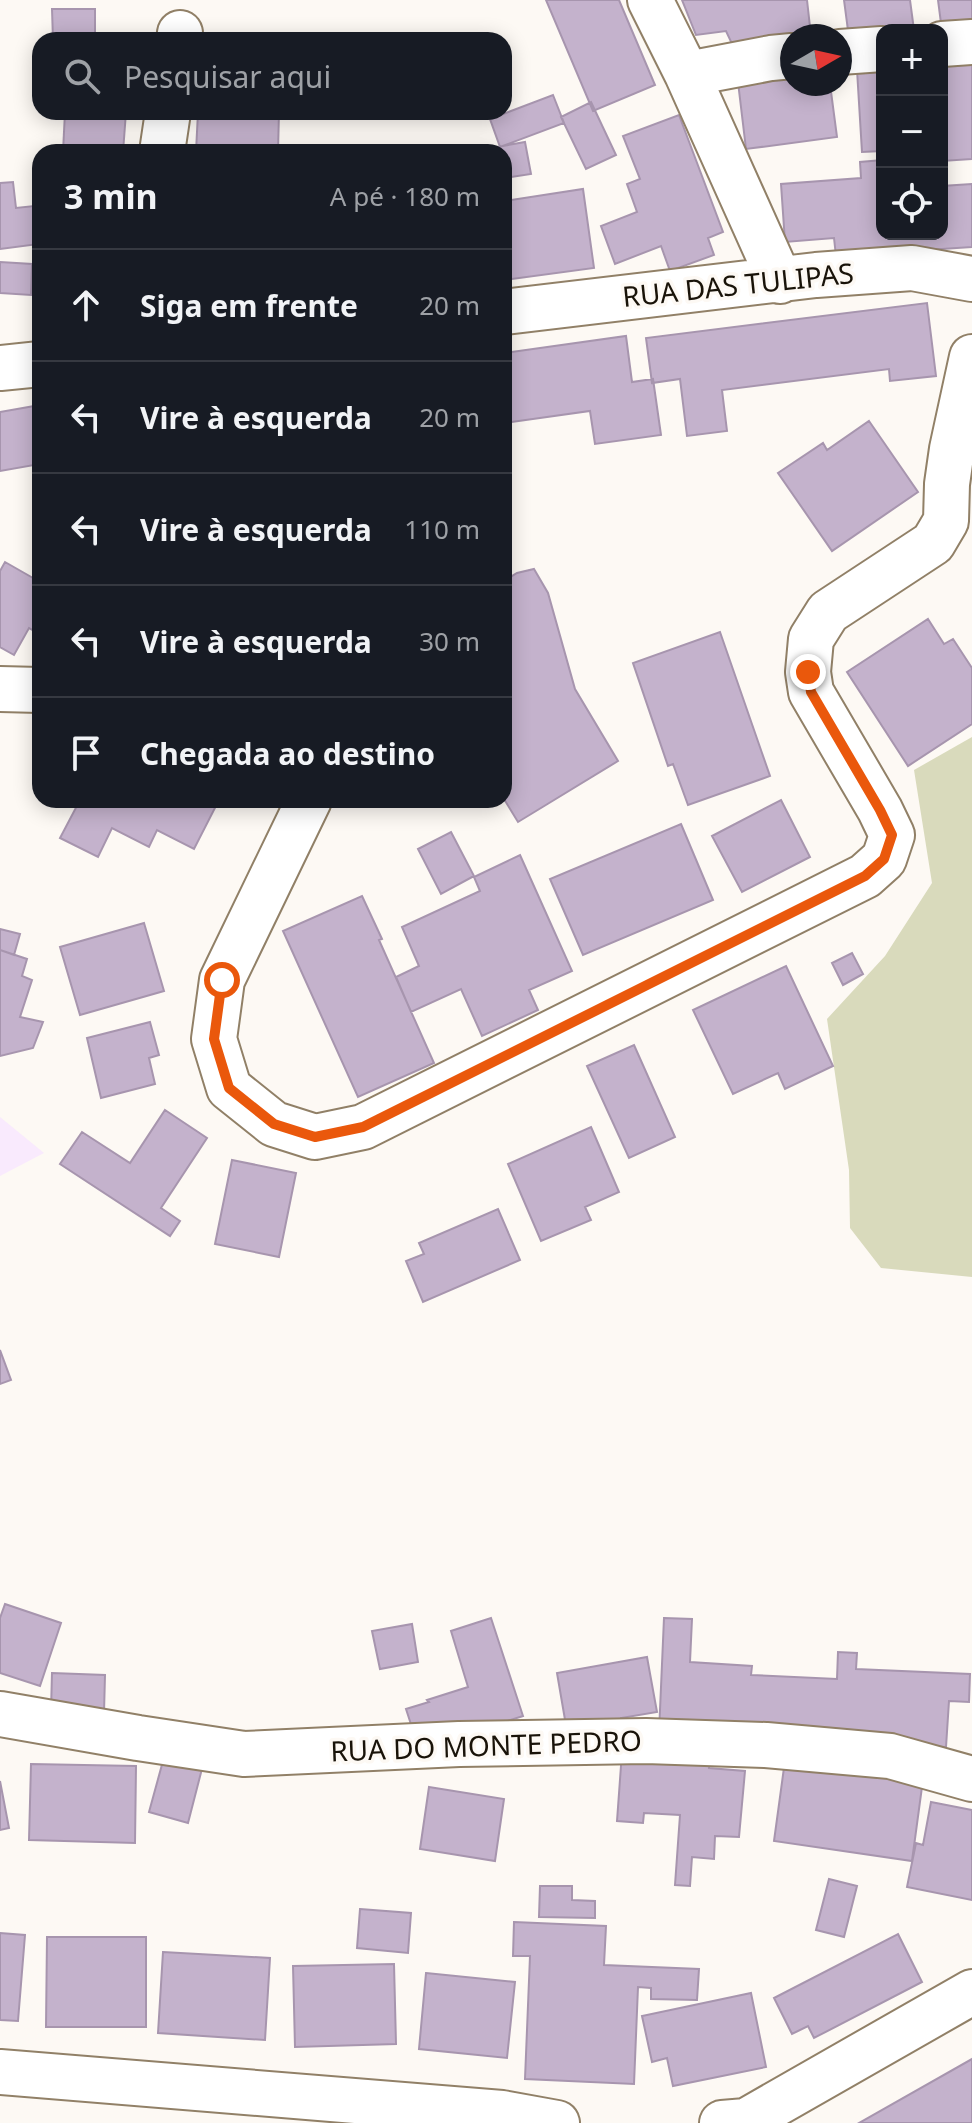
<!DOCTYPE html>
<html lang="pt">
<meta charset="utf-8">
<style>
:root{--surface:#171b24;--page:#242831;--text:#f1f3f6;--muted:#9ea1a6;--line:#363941}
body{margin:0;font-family:"Noto Sans",sans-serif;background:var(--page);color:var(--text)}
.controls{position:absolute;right:24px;top:24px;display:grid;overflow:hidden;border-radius:16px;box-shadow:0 4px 20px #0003}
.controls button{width:72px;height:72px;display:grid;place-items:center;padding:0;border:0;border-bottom:2px solid var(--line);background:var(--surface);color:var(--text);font:40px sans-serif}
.compass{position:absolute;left:780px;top:24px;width:72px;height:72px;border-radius:50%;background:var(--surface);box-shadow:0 4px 20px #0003;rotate:81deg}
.stop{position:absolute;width:24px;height:24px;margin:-18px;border:6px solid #ea580c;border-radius:50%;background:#fff}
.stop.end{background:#ea580c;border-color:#fff;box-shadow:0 2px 8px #0008}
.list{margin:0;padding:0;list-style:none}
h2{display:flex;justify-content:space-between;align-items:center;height:104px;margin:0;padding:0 32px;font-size:34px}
h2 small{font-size:26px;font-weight:400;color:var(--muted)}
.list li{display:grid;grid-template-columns:52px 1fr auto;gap:24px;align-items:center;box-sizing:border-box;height:112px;padding:0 32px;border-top:2px solid var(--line)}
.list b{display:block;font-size:30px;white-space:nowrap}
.list em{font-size:26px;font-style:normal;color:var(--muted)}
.icon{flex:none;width:44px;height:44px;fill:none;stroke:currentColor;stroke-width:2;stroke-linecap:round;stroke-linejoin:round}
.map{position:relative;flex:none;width:972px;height:2123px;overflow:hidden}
.search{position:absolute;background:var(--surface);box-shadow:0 4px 20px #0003;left:32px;top:32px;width:480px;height:88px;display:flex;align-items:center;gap:20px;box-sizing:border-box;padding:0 28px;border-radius:24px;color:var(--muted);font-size:30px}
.panel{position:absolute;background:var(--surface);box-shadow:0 4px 20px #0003;left:32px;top:144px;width:480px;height:664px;border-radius:24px}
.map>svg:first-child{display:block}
</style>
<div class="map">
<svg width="972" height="2123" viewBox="0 0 972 2123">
<rect width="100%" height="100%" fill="#fdf9f4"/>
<!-- education -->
<path fill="#f9eafd" d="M 0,1117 L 44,1153 L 0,1176 Z"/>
<!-- green -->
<path fill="#d9dabc" d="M 972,737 L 972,1277 L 881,1268 L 850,1228 L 849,1170 L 827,1019 L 885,956 L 932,883 L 914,770 Z"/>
<!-- building -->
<path fill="#c4b2cc" stroke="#a795ae" stroke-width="2" d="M 546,0 L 619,0 L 655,85 L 593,111 Z
M 682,0 L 807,0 L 811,36 L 792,36 L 733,46 L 726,31 L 696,35 Z
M 844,0 L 910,0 L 914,30 L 882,30 L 849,38 Z
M 938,0 L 972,0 L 972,27 L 942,31 Z
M 52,9 L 95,9 L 95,40 L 53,40 Z
M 972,62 L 972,159 L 942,161 L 942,64 Z
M 882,68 L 882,151 L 862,152 L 857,70 Z
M 792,74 L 792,84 L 830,84 L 837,137 L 746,149 L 738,82 Z
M 553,95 L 564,123 L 500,147 L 490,119 Z
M 591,102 L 616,155 L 586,169 L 561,117 Z
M 65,112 L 126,112 L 123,152 L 63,152 Z
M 198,112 L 279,112 L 278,152 L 196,152 Z
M 679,115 L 723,232 L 708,238 L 714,255 L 670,271 L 661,246 L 615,264 L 601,226 L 637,212 L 627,184 L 640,179 L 623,136 Z
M 525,142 L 531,174 L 504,178 L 504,152 L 469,152 Z
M 882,160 L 882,234 L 942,234 L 942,186 L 972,184 L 972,247 L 836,256 L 834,238 L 785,242 L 781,184 L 861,178 L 860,162 Z
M 13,182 L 16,208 L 34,206 L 39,244 L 0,249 L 0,183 Z
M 583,189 L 594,268 L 504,280 L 504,201 Z
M 0,262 L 32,264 L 31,295 L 0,293 Z
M 927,303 L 936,376 L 890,381 L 889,369 L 722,390 L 727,431 L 687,436 L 680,379 L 652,383 L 646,338 Z
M 626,336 L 632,382 L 653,379 L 661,435 L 595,444 L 590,411 L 504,423 L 504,353 Z
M 40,405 L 40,464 L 0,471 L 0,412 Z
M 869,421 L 918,492 L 832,551 L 778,473 L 823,443 L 827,450 Z
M 5,562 L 40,582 L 40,634 L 29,628 L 14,655 L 0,647 L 0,571 Z
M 534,569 L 548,593 L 575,689 L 618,761 L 518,822 L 504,799 L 504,581 L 517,573 Z
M 928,619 L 944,644 L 953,639 L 972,668 L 972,724 L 908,766 L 847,672 Z
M 720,632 L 770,776 L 688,805 L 673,764 L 668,766 L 633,663 Z
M 80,800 L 219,800 L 194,849 L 157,830 L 149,847 L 112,828 L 98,857 L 60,838 Z
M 781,800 L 810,857 L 742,892 L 712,836 Z
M 681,824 L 713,900 L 583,955 L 550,879 Z
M 451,832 L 474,876 L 441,894 L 418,849 Z
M 520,855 L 572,971 L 529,990 L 538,1010 L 482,1036 L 461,989 L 411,1012 L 396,977 L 419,966 L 402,927 L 480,891 L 474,877 Z
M 362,896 L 382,939 L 379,940 L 434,1063 L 358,1097 L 283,931 Z
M 144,923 L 164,991 L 80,1015 L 60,947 Z
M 0,929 L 20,934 L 14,955 L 0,950 Z
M 0,950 L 27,959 L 22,976 L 32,980 L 20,1017 L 43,1022 L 33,1048 L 0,1056 Z
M 852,953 L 863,974 L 843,985 L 832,963 Z
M 786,966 L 833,1066 L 785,1089 L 778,1073 L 733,1094 L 693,1010 Z
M 150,1022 L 159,1055 L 149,1058 L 155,1084 L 101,1098 L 87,1038 Z
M 634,1045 L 675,1137 L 629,1158 L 587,1066 Z
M 165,1110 L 207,1138 L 161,1208 L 180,1221 L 170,1236 L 60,1164 L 82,1132 L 130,1163 Z
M 591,1127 L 619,1192 L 585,1207 L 591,1220 L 541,1241 L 508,1164 Z
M 232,1160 L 296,1173 L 279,1257 L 215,1244 Z
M 498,1209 L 520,1260 L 423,1302 L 406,1261 L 424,1254 L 419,1243 Z
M 0,1350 L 11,1380 L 0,1384 Z
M 5,1604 L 61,1623 L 40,1686 L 0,1673 L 0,1618 Z
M 491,1618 L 523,1716 L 419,1749 L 406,1709 L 429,1702 L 427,1700 L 468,1687 L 451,1631 Z
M 664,1618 L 692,1619 L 690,1662 L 752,1666 L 751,1675 L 837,1679 L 838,1652 L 857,1653 L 856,1669 L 970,1674 L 969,1702 L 949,1701 L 946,1747 L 659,1733 Z
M 412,1624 L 418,1662 L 380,1669 L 372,1631 Z
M 647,1657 L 657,1712 L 621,1718 L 623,1733 L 569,1743 L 557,1673 Z
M 52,1673 L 105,1675 L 104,1713 L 51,1711 Z
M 166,1750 L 204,1761 L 188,1823 L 149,1812 Z
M 622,1752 L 710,1758 L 709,1768 L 745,1771 L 739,1837 L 715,1836 L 714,1859 L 692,1857 L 690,1886 L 675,1885 L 680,1815 L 644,1813 L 643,1823 L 617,1821 Z
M 786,1753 L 924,1772 L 912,1861 L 774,1841 Z
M 31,1764 L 136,1766 L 135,1843 L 29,1840 Z
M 0,1781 L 9,1828 L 0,1830 Z
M 429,1787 L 504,1799 L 495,1861 L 420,1849 Z
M 931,1802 L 972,1810 L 972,1900 L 907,1887 L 916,1843 L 923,1845 Z
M 829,1879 L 857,1886 L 844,1937 L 816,1930 Z
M 540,1886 L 572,1886 L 572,1900 L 595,1901 L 595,1918 L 539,1917 Z
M 360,1909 L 411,1913 L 408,1953 L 357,1948 Z
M 514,1922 L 606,1926 L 604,1965 L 699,1969 L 697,2000 L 651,1999 L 651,1988 L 638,1987 L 634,2084 L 525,2079 L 530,1956 L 513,1956 Z
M 0,1933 L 25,1935 L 18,2021 L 0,2020 Z
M 898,1934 L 922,1982 L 814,2038 L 808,2026 L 792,2034 L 774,1998 Z
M 47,1937 L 146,1937 L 146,2027 L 46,2027 Z
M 163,1952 L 270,1958 L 265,2040 L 158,2033 Z
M 394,1964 L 396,2044 L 295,2047 L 293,1966 Z
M 426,1973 L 515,1982 L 507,2058 L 419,2049 Z
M 751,1993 L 766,2067 L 673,2086 L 667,2058 L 652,2062 L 642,2016 Z
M 972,2059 L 972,2123 L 859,2123 Z"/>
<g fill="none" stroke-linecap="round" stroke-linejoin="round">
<defs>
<path id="street" d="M 650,0 L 687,74 L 780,281
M 179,40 L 180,33
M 942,44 L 972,42
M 840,52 L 882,49
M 687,74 L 771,58 L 792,56
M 162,152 L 168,112
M 504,312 L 816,275 L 912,268 L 972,279
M 0,368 L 40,364
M 0,689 L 40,690
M 309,800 L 222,980 L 214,1039 L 229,1088 L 274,1124 L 315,1137 L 363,1127 L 865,876 L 884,859 L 892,835 L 880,810 L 811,692 L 808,672 L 811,639 L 828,612 L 933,543 L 946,521 L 947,484 L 952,449 L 972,357
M 0,1714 L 138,1738 L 244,1754 L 459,1744 L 646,1741 L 766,1745 L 890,1756 L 972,1779
M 0,2072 L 502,2113 L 557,2123
M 722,2123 L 746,2121 L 972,1992"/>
</defs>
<!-- street casing -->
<use href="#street" stroke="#918067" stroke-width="48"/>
<!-- street -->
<use href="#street" stroke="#fff" stroke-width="44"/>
</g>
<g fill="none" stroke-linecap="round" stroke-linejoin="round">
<!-- route -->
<path stroke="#ea580c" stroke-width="10" d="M 222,980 L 214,1039 L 229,1088 L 274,1124 L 315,1137 L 363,1127 L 865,876 L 884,859 L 892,835 L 880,810 L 811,692 L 808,672"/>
</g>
<g text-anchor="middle" stroke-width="7" stroke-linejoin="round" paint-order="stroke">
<!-- street labels -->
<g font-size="28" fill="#191309" stroke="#fdf9f4">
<text transform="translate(738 285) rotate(-6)" y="10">RUA DAS TULIPAS</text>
<text transform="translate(486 1746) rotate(-2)" y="10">RUA DO MONTE PEDRO</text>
</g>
</g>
</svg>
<div class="controls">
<button>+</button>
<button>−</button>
<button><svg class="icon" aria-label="locate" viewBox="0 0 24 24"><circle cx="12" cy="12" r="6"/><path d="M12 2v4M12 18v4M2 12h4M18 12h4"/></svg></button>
</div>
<svg class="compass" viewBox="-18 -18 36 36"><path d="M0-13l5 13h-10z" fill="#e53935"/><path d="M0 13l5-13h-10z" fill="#9ea1a6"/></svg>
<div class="stop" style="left:222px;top:980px"></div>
<div class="stop end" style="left:808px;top:672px"></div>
<div class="search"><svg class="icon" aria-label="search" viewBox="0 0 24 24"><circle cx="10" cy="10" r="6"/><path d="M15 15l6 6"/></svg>Pesquisar aqui</div>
<section class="panel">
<h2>3 min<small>A pé · 180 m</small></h2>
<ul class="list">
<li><svg class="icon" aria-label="ahead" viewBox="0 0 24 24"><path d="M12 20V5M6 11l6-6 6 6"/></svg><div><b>Siga em frente</b></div><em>20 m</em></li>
<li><svg class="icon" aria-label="left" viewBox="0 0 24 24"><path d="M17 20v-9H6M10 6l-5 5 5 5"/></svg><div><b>Vire à esquerda</b></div><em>20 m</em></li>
<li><svg class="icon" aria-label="left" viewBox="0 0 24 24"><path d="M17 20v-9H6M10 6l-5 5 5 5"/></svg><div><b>Vire à esquerda</b></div><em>110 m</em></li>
<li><svg class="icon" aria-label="left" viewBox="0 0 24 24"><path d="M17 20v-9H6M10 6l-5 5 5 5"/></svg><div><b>Vire à esquerda</b></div><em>30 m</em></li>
<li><svg class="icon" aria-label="arrive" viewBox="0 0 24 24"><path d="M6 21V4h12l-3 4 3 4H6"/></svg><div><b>Chegada ao destino</b></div></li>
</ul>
</section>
</div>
